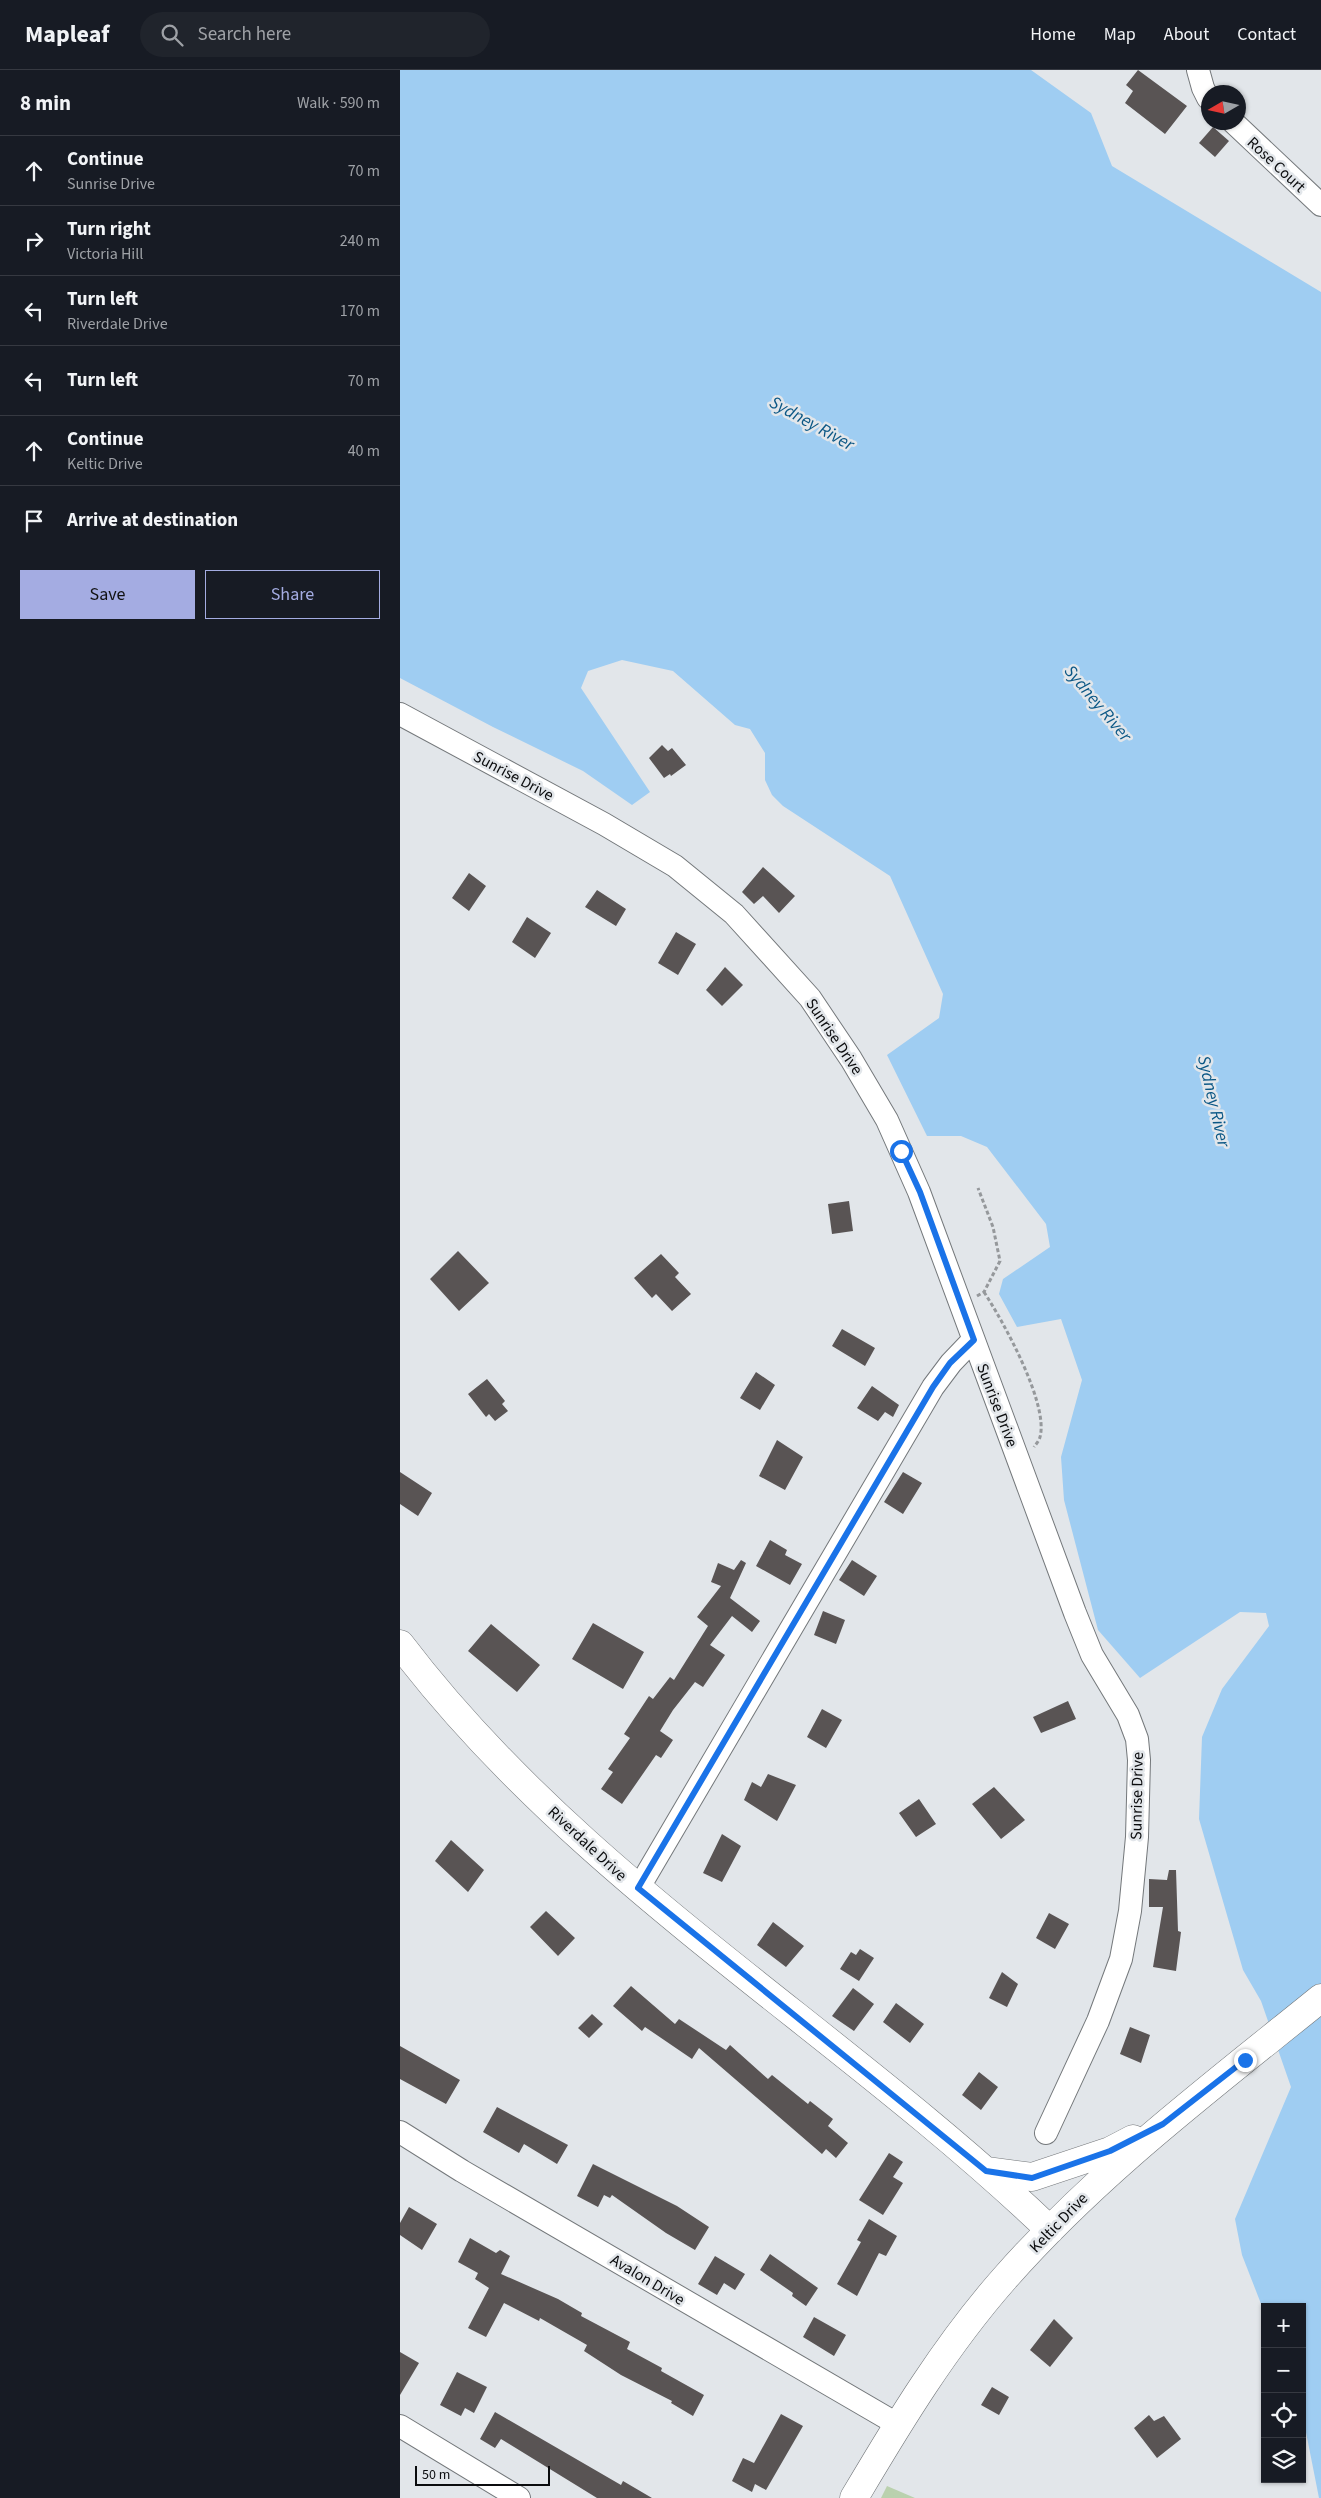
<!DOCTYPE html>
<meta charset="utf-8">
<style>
:root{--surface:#171b24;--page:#20242c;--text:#f1f3f6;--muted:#9ea1a6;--line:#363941;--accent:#a4ace2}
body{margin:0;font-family:"Source Sans 3",sans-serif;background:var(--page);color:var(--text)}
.controls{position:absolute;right:15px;bottom:15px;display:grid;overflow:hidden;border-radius:0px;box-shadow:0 1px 4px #0004}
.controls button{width:45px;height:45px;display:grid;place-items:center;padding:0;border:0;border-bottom:1px solid var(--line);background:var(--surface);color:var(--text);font:25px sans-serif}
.compass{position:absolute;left:801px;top:15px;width:45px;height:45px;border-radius:50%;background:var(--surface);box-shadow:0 1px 4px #0004;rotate:261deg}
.scale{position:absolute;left:15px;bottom:12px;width:135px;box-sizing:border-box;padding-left:5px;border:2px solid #0b0c0e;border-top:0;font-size:14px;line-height:18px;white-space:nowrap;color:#0b0c0e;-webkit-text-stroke:4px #e2e6ea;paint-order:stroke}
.stop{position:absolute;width:15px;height:15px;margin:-11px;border:4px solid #1a73e8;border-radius:50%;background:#fff}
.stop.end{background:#1a73e8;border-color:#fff;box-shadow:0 1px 5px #0008}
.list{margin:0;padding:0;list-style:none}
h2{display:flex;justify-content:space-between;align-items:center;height:65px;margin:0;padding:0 20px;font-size:21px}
h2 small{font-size:16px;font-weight:400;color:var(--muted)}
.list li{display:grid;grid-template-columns:32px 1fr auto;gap:15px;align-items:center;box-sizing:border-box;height:70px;padding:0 20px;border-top:1px solid var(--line)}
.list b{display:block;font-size:19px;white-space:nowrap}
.list p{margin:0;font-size:16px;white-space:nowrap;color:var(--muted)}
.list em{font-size:16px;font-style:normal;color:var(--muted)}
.actions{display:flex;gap:10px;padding:15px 20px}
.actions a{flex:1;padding:11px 0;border:1px solid var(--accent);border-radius:0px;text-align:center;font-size:18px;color:var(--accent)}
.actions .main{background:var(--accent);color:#111}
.icon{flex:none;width:28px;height:28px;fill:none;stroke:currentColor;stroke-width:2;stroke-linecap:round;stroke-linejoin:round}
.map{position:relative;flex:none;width:921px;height:2428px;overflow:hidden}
header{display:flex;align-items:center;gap:30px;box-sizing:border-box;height:70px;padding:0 25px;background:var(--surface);border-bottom:1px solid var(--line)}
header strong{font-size:24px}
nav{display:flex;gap:28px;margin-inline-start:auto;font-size:18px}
.search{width:350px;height:45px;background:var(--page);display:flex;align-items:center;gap:12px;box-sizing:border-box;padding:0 18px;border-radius:28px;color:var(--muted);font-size:19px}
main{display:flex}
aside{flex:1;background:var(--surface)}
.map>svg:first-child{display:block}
</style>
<header>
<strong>Mapleaf</strong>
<div class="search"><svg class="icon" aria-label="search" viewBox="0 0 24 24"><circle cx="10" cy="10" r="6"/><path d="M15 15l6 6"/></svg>Search here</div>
<nav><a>Home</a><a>Map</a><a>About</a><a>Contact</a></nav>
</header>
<main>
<aside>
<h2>8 min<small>Walk · 590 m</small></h2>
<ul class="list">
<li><svg class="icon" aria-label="ahead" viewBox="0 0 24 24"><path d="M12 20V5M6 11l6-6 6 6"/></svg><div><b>Continue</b><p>Sunrise Drive</p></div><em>70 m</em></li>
<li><svg class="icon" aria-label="right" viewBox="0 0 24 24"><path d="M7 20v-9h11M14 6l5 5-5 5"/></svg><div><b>Turn right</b><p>Victoria Hill</p></div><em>240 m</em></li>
<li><svg class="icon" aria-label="left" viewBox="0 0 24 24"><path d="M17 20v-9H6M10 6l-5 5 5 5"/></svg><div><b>Turn left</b><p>Riverdale Drive</p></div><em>170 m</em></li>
<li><svg class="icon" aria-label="left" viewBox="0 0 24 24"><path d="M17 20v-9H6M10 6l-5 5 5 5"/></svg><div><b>Turn left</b></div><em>70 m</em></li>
<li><svg class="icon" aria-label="ahead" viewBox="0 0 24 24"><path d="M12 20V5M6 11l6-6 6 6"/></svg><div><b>Continue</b><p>Keltic Drive</p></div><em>40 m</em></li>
<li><svg class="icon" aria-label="arrive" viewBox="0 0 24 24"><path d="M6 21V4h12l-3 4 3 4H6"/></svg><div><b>Arrive at destination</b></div></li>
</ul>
<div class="actions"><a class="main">Save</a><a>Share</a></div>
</aside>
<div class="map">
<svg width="921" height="2428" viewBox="0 0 921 2428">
<rect width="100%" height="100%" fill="#e2e6ea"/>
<!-- green -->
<path fill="#bad1ae" d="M 487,2416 L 515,2428 L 481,2428 Z"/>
<!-- water -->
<path fill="#9fcdf2" d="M 0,0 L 631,0 L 691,43 L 712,96 L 921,222 L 921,2428 L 919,2428 L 902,2342 L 902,2237 L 865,2237 L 865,2244 L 842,2185 L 835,2149 L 891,2017 L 861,1931 L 843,1900 L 799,1749 L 802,1667 L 822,1619 L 869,1556 L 866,1543 L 840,1542 L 740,1608 L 698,1560 L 664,1430 L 661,1387 L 682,1310 L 661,1249 L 617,1257 L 599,1224 L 603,1209 L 650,1177 L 646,1154 L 587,1077 L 561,1066 L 527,1066 L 487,985 L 539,948 L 543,924 L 490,806 L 383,736 L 372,725 L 365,710 L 365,683 L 350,659 L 335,655 L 273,601 L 222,590 L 188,601 L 181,618 L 250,722 L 232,735 L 183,701 L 93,657 L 0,608 Z"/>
<!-- building -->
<path fill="#595454" d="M 738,0 L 787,36 L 765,64 L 725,33 L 733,21 L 726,15 Z
M 813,57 L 829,71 L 815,87 L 799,73 Z
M 262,675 L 268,681 L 272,678 L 286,695 L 271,706 L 270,704 L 264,708 L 249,688 Z
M 363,797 L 395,826 L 379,843 L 363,826 L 354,834 L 342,822 Z
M 69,803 L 86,816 L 69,841 L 52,828 Z
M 197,820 L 226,839 L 216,856 L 185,837 Z
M 127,847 L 151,863 L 135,888 L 112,872 Z
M 276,862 L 296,874 L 278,905 L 258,893 Z
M 325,897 L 343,915 L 322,936 L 306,920 Z
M 449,1131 L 453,1161 L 432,1164 L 428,1134 Z
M 58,1181 L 89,1213 L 59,1241 L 30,1209 Z
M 261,1184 L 279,1203 L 275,1207 L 291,1224 L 272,1241 L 256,1224 L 252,1228 L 234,1208 Z
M 442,1259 L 475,1278 L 465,1296 L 432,1276 Z
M 356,1302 L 375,1315 L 360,1340 L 340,1328 Z
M 87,1309 L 105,1331 L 102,1334 L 108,1341 L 95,1351 L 89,1344 L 86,1347 L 68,1324 Z
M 472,1316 L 499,1335 L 493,1347 L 485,1342 L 478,1351 L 457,1338 Z
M 377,1370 L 403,1387 L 385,1420 L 359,1406 Z
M 0,1402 L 32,1423 L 18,1446 L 0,1434 Z
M 503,1402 L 522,1413 L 503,1444 L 484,1432 Z
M 370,1470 L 387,1480 L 385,1485 L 402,1494 L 390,1515 L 356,1496 Z
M 341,1490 L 346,1493 L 330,1528 L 360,1551 L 352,1562 L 332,1546 L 310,1575 L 325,1585 L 303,1617 L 295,1612 L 273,1640 L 260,1661 L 273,1670 L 261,1688 L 256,1685 L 222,1734 L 201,1719 L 213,1702 L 208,1699 L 230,1668 L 224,1664 L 249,1626 L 253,1629 L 270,1607 L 274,1610 L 308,1556 L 297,1547 L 321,1516 L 311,1512 L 318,1493 L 334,1500 Z
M 452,1490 L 477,1506 L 464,1526 L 439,1510 Z
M 423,1541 L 445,1550 L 436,1574 L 414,1565 Z
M 193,1553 L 244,1582 L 223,1619 L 172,1589 Z
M 91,1554 L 140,1595 L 117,1622 L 68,1581 Z
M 668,1631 L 676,1649 L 641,1663 L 633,1647 Z
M 422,1639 L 442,1650 L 426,1678 L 407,1667 Z
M 368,1704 L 396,1715 L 377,1751 L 344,1730 L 352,1712 L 361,1717 Z
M 594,1717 L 625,1750 L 601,1769 L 572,1734 Z
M 519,1729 L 536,1754 L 516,1767 L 499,1743 Z
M 322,1764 L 341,1776 L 322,1812 L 303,1803 Z
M 51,1770 L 84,1800 L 68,1822 L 35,1791 Z
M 769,1800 L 776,1800 L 778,1861 L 781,1862 L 776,1901 L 753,1897 L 763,1837 L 749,1837 L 749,1809 L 767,1810 Z
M 146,1841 L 175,1868 L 158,1886 L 130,1857 Z
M 649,1843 L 669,1854 L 655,1879 L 636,1868 Z
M 373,1852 L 404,1876 L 386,1897 L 357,1875 Z
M 460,1879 L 474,1888 L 459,1911 L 440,1899 L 451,1882 L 456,1885 Z
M 602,1902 L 618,1914 L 607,1937 L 589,1928 Z
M 231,1916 L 275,1954 L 279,1949 L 326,1980 L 330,1975 L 368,2009 L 372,2005 L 408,2034 L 410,2031 L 433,2049 L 428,2056 L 448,2073 L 436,2088 L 426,2079 L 422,2084 L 299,1978 L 292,1989 L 245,1957 L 242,1961 L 213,1936 Z
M 453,1918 L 474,1934 L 454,1961 L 432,1946 Z
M 496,1933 L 524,1954 L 510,1973 L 483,1952 Z
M 192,1944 L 203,1954 L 189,1968 L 178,1958 Z
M 730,1957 L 750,1965 L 741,1993 L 720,1984 Z
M 0,1976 L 60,2010 L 46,2034 L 0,2009 Z
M 579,2002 L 598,2017 L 581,2040 L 562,2025 Z
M 97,2037 L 168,2075 L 157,2094 L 124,2074 L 119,2083 L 83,2062 Z
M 489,2083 L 503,2092 L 493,2107 L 503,2113 L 483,2145 L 459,2130 Z
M 193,2094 L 277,2136 L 309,2157 L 295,2180 L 266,2163 L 212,2125 L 210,2128 L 204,2125 L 198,2137 L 177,2126 Z
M 9,2137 L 37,2154 L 22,2180 L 0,2165 L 0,2153 Z
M 469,2149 L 497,2166 L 486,2186 L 479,2183 L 457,2226 L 437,2214 L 461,2172 L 457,2170 Z
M 70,2168 L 96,2183 L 100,2180 L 110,2186 L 101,2204 L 158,2229 L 182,2243 L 181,2246 L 230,2272 L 227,2279 L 262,2298 L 261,2301 L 304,2325 L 293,2346 L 271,2333 L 272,2331 L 221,2305 L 184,2281 L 187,2275 L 140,2248 L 139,2251 L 104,2233 L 86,2267 L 68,2258 L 89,2218 L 75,2209 L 78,2203 L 58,2192 Z
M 370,2184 L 418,2218 L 406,2236 L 392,2226 L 393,2223 L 360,2200 Z
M 315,2186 L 345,2204 L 335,2220 L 324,2213 L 317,2225 L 298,2214 Z
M 414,2247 L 446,2265 L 434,2286 L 403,2267 Z
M 654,2249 L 673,2268 L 650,2297 L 630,2280 Z
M 0,2282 L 19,2293 L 0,2325 Z
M 57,2302 L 87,2317 L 74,2343 L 65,2338 L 61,2346 L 40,2335 Z
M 592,2317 L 609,2327 L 599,2345 L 581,2335 Z
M 95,2342 L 221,2415 L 223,2411 L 252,2428 L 197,2428 L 101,2369 L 95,2378 L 80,2369 Z
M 381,2344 L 403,2356 L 366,2420 L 355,2414 L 352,2422 L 332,2411 L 343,2388 L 354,2393 Z
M 749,2345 L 754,2351 L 764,2346 L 781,2369 L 757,2388 L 734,2358 Z"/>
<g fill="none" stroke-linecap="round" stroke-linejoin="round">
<defs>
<path id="minor" d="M 798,0 L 803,18 L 808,28
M 833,52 L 921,135
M 0,644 L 204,754 L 275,796 L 334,844 L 410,928 L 451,989 L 487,1050 L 519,1122 L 675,1543 L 692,1585 L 728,1645 L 737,1669 L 739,1690 L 737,1767 L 730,1841 L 721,1889 L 698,1951 L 646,2063
M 238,1819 L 533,1317 L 551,1293 L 573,1270
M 0,2062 L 62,2101 L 497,2354
M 0,2356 L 119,2428"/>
<path id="major" d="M 0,1574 C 178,1809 439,1958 650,2160
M 586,2101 L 632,2107 L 710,2081 L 733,2069
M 454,2428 C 499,2352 545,2276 604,2209 C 698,2102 810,2018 921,1928"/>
</defs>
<!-- minor casing -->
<use href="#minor" stroke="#74787b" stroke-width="24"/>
<!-- major casing -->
<use href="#major" stroke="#74787b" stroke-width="29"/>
<!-- path -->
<path stroke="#95989b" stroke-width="3" stroke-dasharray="4 2.5" stroke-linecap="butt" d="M 584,1222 C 603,1251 649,1334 640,1367 C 639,1371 636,1374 634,1377
M 577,1226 L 584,1222 L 600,1191 L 593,1157 L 578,1118"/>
<!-- minor -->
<use href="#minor" stroke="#fff" stroke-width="22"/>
<!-- major -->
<use href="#major" stroke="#fff" stroke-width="28"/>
</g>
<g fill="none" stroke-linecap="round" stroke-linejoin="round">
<!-- route -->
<path stroke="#1a73e8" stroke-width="6" d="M 501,1081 L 520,1122 L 574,1270 L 550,1293 L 533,1317 L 238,1818 L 586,2101 L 632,2108 L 710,2081 L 763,2054 L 845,1990"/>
</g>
<g text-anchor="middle" stroke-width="5" stroke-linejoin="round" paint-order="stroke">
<!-- street labels -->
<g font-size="16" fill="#0b0c0e" stroke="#e2e6ea">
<text transform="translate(877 94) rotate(43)" y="6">Rose Court</text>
<text transform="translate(114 705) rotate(28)" y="6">Sunrise Drive</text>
<text transform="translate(435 966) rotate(56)" y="6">Sunrise Drive</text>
<text transform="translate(598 1335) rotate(69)" y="6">Sunrise Drive</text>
<text transform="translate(736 1726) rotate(-89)" y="6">Sunrise Drive</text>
<text transform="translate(188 1773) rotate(43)" y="6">Riverdale Drive</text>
<text transform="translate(658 2152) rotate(-46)" y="6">Keltic Drive</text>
<text transform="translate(248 2209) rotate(31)" y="6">Avalon Drive</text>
</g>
<!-- water labels -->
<g font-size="18" font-style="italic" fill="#0b5785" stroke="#e2e6ea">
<text transform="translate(412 353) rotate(29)" y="6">Sydney River</text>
<text transform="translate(698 633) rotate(50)" y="6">Sydney River</text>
<text transform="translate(814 1031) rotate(77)" y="6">Sydney River</text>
</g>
</g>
</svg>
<div class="controls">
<button>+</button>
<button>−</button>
<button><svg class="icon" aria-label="locate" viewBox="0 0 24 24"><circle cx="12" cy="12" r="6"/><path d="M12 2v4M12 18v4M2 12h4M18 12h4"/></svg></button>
<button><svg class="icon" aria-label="layers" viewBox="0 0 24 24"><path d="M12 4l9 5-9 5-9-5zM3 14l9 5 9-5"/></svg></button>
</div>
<svg class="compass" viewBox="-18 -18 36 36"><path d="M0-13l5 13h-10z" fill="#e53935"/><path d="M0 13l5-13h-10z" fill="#9ea1a6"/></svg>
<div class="scale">50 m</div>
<div class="stop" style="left:501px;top:1081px"></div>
<div class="stop end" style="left:845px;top:1990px"></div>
</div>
</main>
